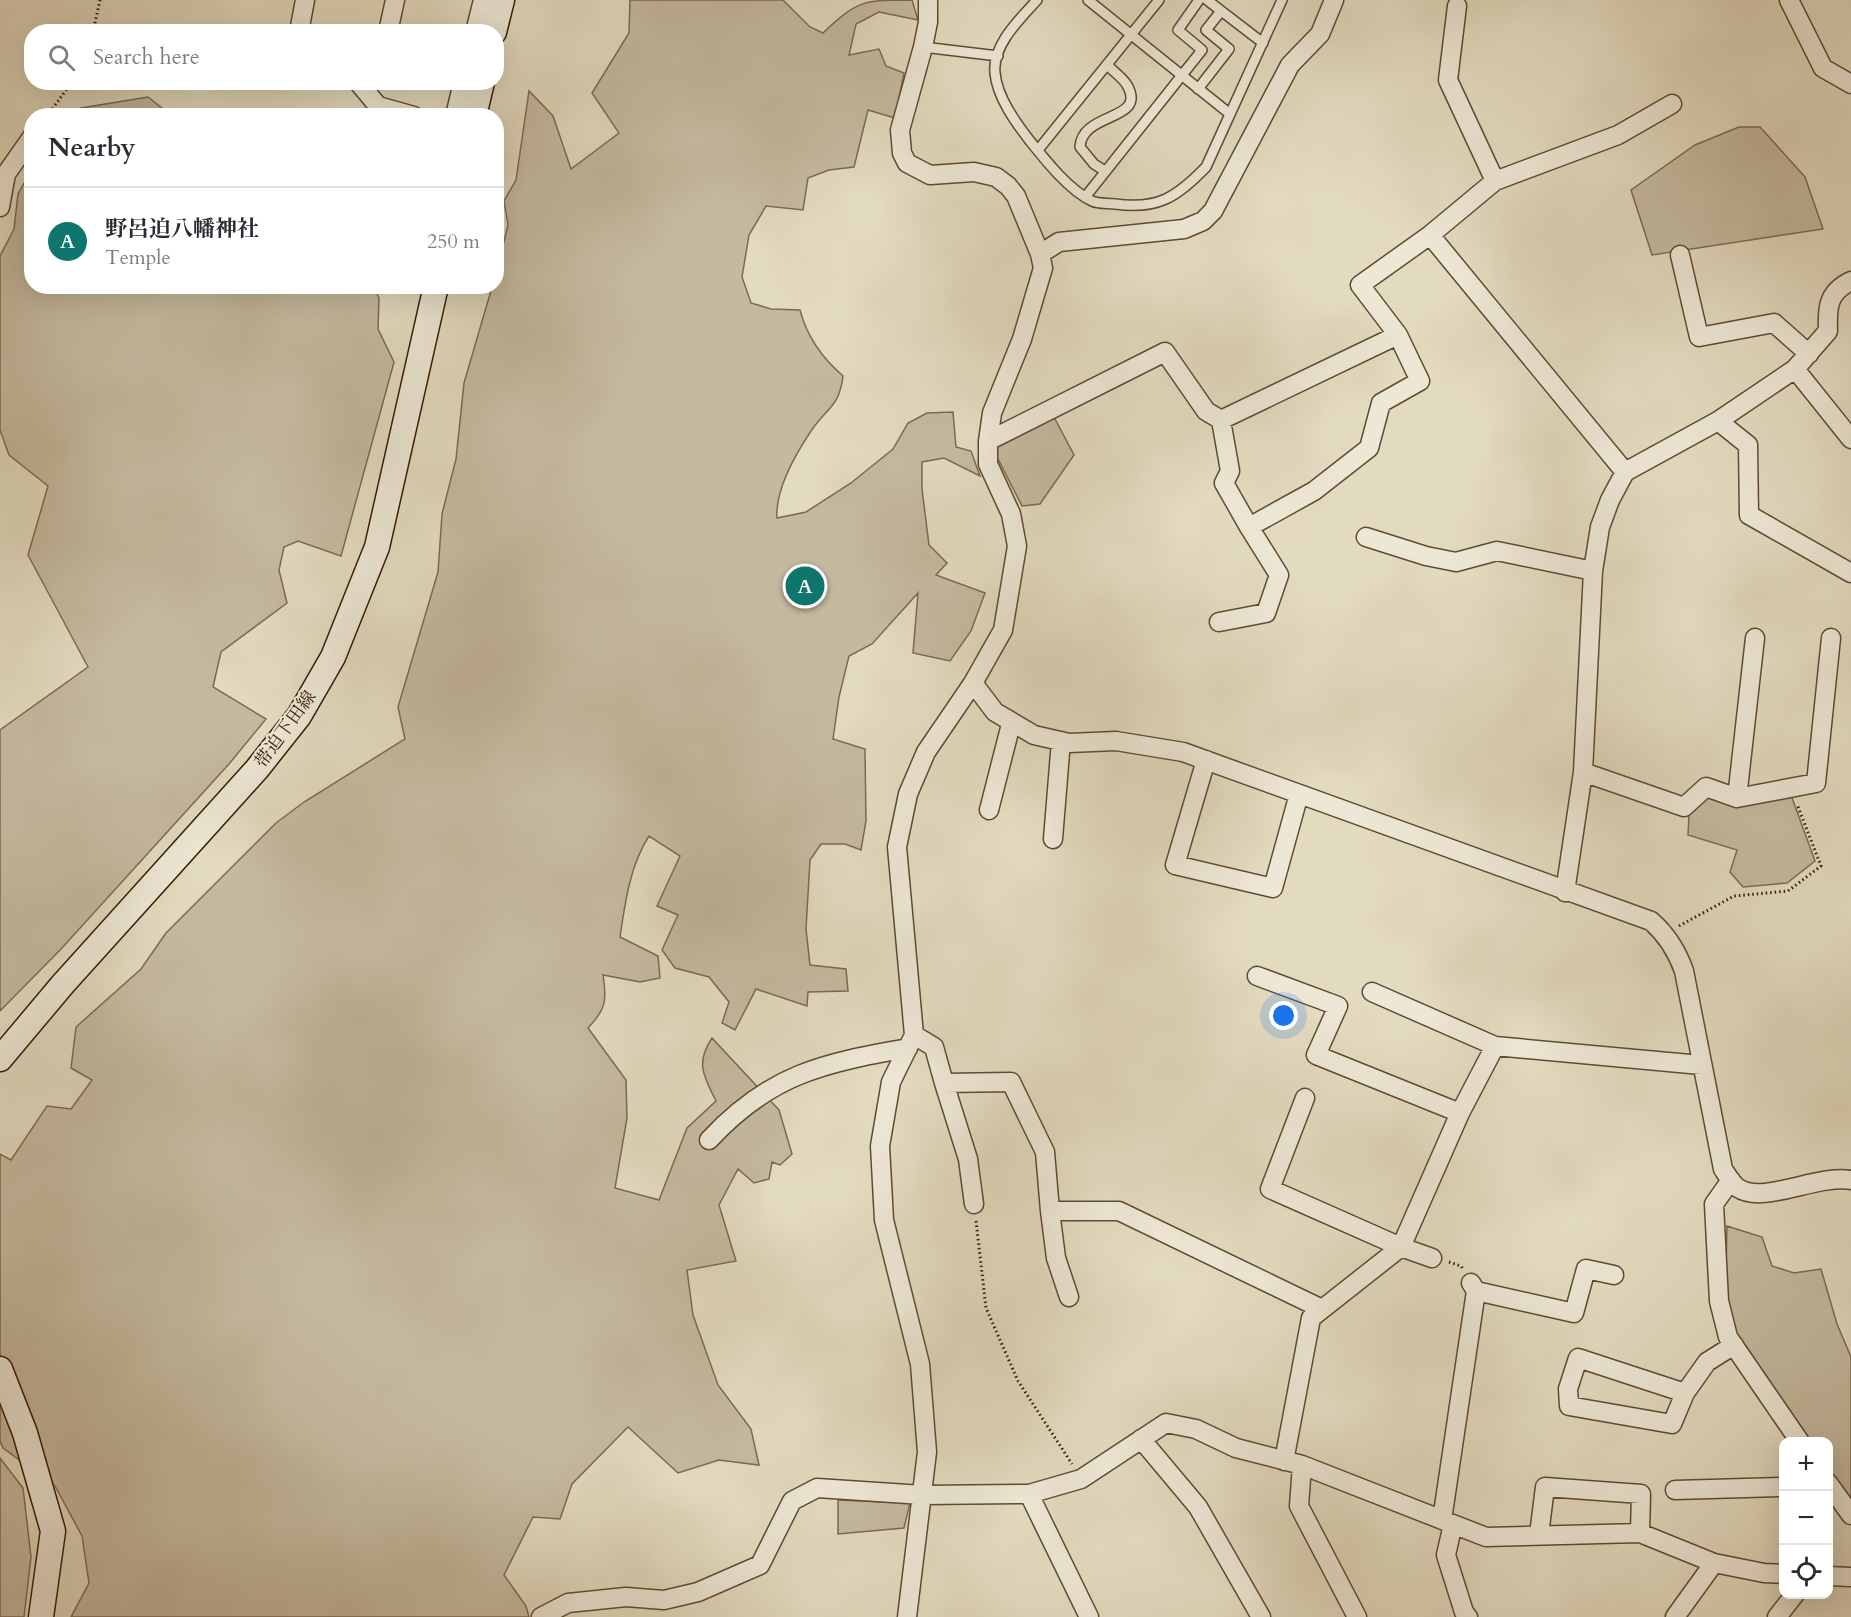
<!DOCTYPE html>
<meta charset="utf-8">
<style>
:root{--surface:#fff;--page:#f7f7f7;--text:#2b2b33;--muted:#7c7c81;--line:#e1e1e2;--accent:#0f766e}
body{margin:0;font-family:Cardo,"Noto Serif JP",serif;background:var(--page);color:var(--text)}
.controls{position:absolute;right:18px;bottom:18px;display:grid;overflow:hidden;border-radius:12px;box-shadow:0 6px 24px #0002}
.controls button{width:54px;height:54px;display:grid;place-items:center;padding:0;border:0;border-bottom:2px solid var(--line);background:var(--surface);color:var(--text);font:30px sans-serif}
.you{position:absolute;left:1284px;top:1016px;width:21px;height:21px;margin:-15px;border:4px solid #fff;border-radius:50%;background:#1a73e8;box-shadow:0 0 0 9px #1a73e833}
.badge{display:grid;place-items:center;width:39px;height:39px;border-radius:50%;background:var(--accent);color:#fff;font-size:20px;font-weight:700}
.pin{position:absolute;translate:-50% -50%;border:3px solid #fff;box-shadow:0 2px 6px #0006}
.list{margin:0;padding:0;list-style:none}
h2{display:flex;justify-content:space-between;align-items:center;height:78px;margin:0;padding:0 24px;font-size:26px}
h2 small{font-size:20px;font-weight:400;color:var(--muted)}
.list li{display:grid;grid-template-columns:39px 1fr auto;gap:18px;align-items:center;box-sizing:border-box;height:108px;padding:0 24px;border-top:2px solid var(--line)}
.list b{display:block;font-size:22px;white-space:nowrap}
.list p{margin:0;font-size:20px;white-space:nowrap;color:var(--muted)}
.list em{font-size:20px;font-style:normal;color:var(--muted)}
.icon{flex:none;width:33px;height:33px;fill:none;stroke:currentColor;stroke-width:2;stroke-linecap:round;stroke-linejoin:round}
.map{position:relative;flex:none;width:1851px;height:1617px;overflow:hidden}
.search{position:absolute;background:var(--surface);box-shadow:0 6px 24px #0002;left:24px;top:24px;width:480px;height:66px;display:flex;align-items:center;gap:15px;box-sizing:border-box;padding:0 21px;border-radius:24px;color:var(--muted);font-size:22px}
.panel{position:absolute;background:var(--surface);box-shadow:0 6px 24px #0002;left:24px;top:108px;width:480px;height:186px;border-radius:24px}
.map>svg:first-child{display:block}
</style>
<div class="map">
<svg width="1851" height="1617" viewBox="0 0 1851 1617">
<rect width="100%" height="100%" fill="#e3dbc0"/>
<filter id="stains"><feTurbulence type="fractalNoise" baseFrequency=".00333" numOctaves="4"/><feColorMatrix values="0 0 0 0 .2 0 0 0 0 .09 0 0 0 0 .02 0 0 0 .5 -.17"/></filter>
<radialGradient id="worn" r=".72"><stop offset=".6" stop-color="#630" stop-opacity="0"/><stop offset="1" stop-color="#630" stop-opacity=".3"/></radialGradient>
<!-- green -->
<path fill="#c5baa0" stroke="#7d6a51" stroke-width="1.5" d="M 630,0 L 783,0 L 810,27 L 823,33 C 858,0 863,0 912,0 L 918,20 L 879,12 L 856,24 L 849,55 L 879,49 L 886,66 L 904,73 L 895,118 L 868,110 L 854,167 L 829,170 L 808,178 L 803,210 L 766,206 L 749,235 L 742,277 L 751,303 L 771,309 L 800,310 C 807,337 821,357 843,376 C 839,408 827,407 811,431 C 795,455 775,490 777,518 L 806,512 L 851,483 L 893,449 L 908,423 L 927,413 L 953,412 L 956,447 L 971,451 L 980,476 L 944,458 L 922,462 L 922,489 L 929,545 L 947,563 L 936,575 L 985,593 L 971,631 L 950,661 L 913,653 L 918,593 L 872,644 L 849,656 L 839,697 L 833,739 L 865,749 L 866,821 L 861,850 L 845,844 L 821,844 L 810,860 L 806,929 L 810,965 L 846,969 L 848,991 L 808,992 L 807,1006 L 756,989 L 735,1030 L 722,1023 L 729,1002 L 709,977 L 675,968 L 662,950 L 678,915 L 657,906 L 680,856 L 649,836 C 630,865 625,903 620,937 L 658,956 L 660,978 L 640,982 L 603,975 C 607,1001 606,1009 588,1028 L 626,1080 L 627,1118 L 615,1188 L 659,1200 L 687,1128 L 716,1101 C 704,1077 695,1063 712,1038 L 779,1110 L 792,1154 L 780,1165 L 772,1162 L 769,1179 L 754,1183 L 738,1169 L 719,1205 L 736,1261 L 687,1270 L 693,1315 L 718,1385 L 751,1429 L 759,1465 L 719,1460 L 678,1473 L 628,1427 L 572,1484 L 560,1519 L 533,1517 L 504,1575 L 526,1606 L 529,1617 L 71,1617 L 89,1583 L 82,1536 L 55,1486 L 3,1448 L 0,1441 L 0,1154 L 11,1160 L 47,1106 L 71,1109 L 92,1080 L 71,1068 L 76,1027 L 141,969 L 166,933 L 276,823 L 304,802 L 405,739 L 398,707 L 438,572 L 442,514 L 456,459 L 464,383 L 492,287 L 496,286 L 497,270 L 508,225 L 504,201 L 516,180 L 529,91 L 553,116 L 571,169 L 619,133 L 592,93 L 629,33 Z
M 148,97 L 167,112 L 207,113 L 213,115 L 70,115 L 81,108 Z
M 1739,127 L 1760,127 L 1805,177 L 1823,229 L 1652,255 L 1631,190 L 1695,145 Z
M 31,171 L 32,286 L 374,287 L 379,298 L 378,329 L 394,362 L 341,556 L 298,541 L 284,547 L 279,570 L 287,603 L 221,652 L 213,687 L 266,719 L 229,764 L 61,949 L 0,1011 L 0,730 L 88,667 L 28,555 L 48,486 L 9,455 L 0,430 L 0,256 L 14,229 L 18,194 Z
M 1054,417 L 1074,455 L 1040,504 L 1022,506 L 996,455 L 998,446 Z
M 1791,795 L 1815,861 L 1787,883 L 1743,887 L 1730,872 L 1737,850 L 1688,835 L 1689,814 L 1708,796 L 1751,805 Z
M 1727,1226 L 1762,1237 L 1772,1266 L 1794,1273 L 1821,1269 L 1837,1324 L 1851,1357 L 1851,1498 L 1829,1469 L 1828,1442 L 1807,1441 L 1746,1362 L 1725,1312 Z
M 0,1458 L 23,1488 L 31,1557 L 24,1617 L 0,1617 Z
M 838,1500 L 910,1503 L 904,1528 L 838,1534 Z"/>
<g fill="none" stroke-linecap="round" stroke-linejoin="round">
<defs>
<path id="lane" d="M 1037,0 C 1020,19 992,45 995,73 C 997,97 1016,123 1030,141 C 1046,161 1069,190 1092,201 C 1098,204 1108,203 1115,204 C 1158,210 1177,197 1206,167 L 1282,0
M 1088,0 L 1230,114
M 1207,0 L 1263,43
M 923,47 L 998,56
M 1198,89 L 1229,49 L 1206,30 L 1221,11
M 1038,150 L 1159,0
M 1105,171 L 1094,164 L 1080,147 C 1082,111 1148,122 1127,85 C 1123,78 1113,71 1107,65
M 1086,196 L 1202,50 L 1178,30 L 1199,0"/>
<path id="street" d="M 1789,0 L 1823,68 L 1851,84
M 1457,6 L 1448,80 L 1495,181
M 299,32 L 305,0
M 388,32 L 395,0
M 475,32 L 483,0
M 358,82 L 378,106 L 414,116
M 455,116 L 463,82
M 0,207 L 6,174 L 32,137
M 1430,235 L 1625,472
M 1040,254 L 1059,242 L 1184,229 L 1203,221 L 1213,211 L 1290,65 L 1320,34 L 1334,0
M 1680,255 L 1699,337 L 1774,323 L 1809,354
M 1398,335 L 1360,285 L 1430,235 L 1495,181 L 1618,135 L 1672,104
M 1795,369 L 1851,439
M 1221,420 L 1230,471 L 1224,483 L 1249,527
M 1718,421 L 1748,445 L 1749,515 L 1851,573
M 988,441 L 1165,352 L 1206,411 L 1221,420 L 1398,335 L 1420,381 L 1381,403 L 1369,448 L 1314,491 L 1249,527 L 1279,575 L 1266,613 L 1219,622
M 1366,537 L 1426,556 L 1456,562 L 1497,551 L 1593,571
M 973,683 L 995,712 L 1034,735 L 1069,743 L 1116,741 L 1183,752 L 1651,921 C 1667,935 1677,951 1684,971 L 1723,1169 C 1727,1175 1732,1184 1738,1188 C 1763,1205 1818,1174 1851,1180
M 1206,760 L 1175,865 L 1273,888 L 1299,794
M 1583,772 L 1684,807 L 1706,787 L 1737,798 L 1816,783 L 1831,638
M 1737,798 L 1755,638
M 989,810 L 1011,724
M 1053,839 L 1061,741
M 1565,892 L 1583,772 L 1593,571 L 1600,527 L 1610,500 L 1625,472 L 1718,421 L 1795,369 L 1828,331 C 1827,307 1828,292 1851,281
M 1257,976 L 1338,1006 L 1316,1055 L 1460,1113
M 1372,992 L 1495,1046
M 914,1035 L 934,1047 L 944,1083 L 1011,1082 L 1045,1152 L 1050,1211 L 1119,1211 L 1320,1308
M 944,1083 L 968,1159 L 974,1204
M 1305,1098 L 1270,1189 L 1401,1247 L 1432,1258
M 709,1140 C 770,1074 823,1063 908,1048
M 1731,1180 L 1714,1204 L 1719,1301 L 1728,1337 L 1800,1442
M 1050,1211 L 1056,1258 L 1069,1297
M 1471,1283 L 1476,1291 L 1574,1313 L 1586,1269 L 1614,1275
M 1685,1393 L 1578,1358 L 1568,1389 L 1569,1406 L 1672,1424 L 1685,1393 L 1707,1362 L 1734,1345
M 1141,1439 L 1198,1507 L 1261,1617
M 1284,1461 L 1311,1318 L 1401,1247 L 1460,1113 L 1495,1046 L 1701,1065
M 1302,1465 L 1299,1506 L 1357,1617
M 1828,1483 L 1851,1515
M 1675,1490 L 1784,1487
M 1029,1494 L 1089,1617
M 1442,1520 L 1476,1291
M 1453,1524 L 1446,1555 L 1464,1612 L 1468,1617
M 1539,1535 L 1545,1487 L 1641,1494 L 1640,1533
M 1828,1576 L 1851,1577
M 541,1617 L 568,1603 L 626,1597 L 664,1600 L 698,1592 L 760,1565 L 792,1501 L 817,1488 L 923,1495 L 1029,1494 L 1081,1479 L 1166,1423 L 1196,1429 L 1236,1448 L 1302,1465 L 1486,1537 L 1640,1533 L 1714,1563 L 1764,1573 L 1784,1574
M 907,1617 L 927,1452 L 920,1364 L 884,1220 L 880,1146 L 891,1082 L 914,1035 L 897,847 L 908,794 L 926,752 L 973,683 L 1003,630 L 1017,546 L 1011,514 L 988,464 L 988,441 L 992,413 L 1022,339 L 1043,268 L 1040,254 L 1016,196 L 1008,186 L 996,177 L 974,172 L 930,175 L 907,163 L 902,153 L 900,130 L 923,47 L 928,22 L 928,0
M 1675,1617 L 1714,1563
M 1777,1617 L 1795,1594"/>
<path id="secondary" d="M 494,32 L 502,0
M 474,116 L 482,82
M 0,1059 L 63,984 L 257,769 L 299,716 L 333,657 L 377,547 L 436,286
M 0,1369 L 25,1433 L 53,1531 L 41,1617"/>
</defs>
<!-- lane casing -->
<use href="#lane" stroke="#604a32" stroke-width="12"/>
<!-- street casing -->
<use href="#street" stroke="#604a32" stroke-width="21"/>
<!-- secondary casing -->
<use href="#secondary" stroke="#351902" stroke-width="27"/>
<!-- path -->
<path stroke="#351902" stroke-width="3" stroke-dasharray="1.5 3" stroke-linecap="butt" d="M 93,32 L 100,0
M 47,116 L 72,82
M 1679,926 L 1734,896 L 1788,891 L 1821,866 L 1797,804
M 976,1221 L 986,1308 L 1018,1381 L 1072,1464
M 1449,1262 L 1461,1266 L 1463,1269"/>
<!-- lane -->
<use href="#lane" stroke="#ede8d6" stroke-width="9"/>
<!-- street -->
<use href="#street" stroke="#ede8d6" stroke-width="18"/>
<!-- secondary -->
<use href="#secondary" stroke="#ede8d6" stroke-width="24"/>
</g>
<g text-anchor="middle" stroke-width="4.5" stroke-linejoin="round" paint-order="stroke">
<!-- street labels -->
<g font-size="18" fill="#351902" stroke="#ede8d6">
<text transform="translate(285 729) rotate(-54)" y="6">帯迫下田線</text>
</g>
</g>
<rect width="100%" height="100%" filter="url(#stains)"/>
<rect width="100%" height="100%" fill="url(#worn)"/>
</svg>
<div class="controls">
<button>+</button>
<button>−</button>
<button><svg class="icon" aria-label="locate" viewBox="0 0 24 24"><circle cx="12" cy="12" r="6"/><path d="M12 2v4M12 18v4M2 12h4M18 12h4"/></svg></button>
</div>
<div class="you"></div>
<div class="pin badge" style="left:805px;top:586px">A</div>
<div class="search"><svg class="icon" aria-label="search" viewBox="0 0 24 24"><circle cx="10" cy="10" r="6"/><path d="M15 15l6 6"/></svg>Search here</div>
<section class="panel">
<h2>Nearby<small></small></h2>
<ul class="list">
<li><span class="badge">A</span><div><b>野呂迫八幡神社</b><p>Temple</p></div><em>250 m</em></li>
</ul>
</section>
</div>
